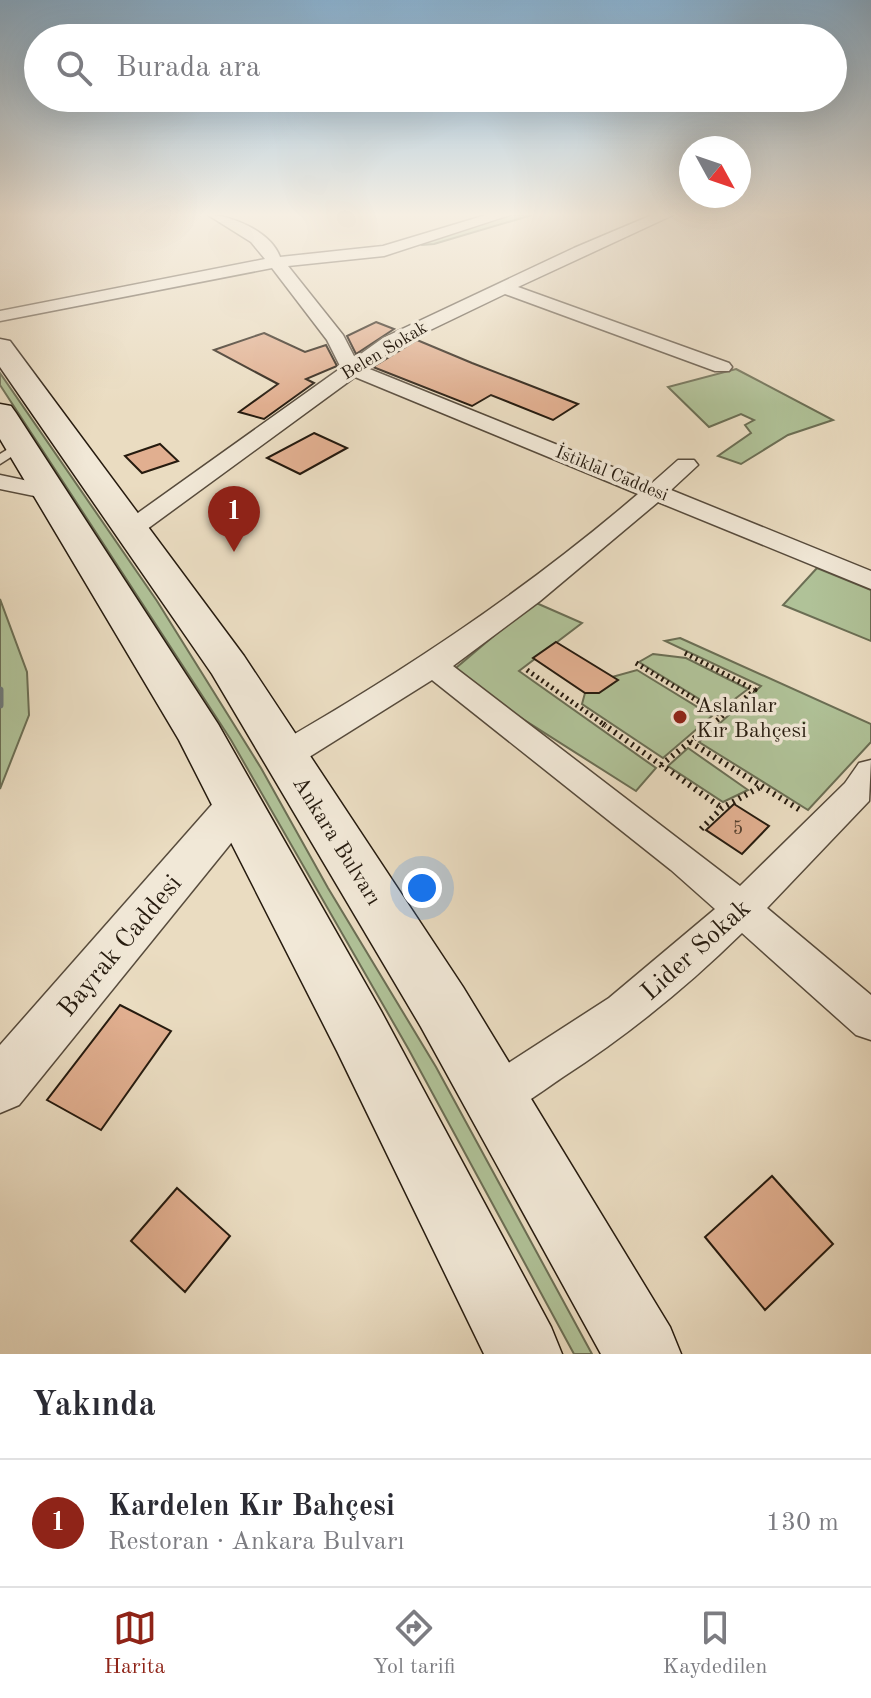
<!DOCTYPE html>
<html lang="tr">
<meta charset="utf-8">
<style>
:root{--surface:#fff;--page:#f2f2f3;--text:#2b2b33;--muted:#7c7c81;--line:#e1e1e2;--accent:#8f2418}
body{margin:0;font-family:"Old Standard TT",serif;background:var(--page);color:var(--text)}
.compass{position:absolute;left:679px;top:136px;width:72px;height:72px;border-radius:50%;background:var(--surface);box-shadow:0 8px 32px #0002;rotate:130deg}
.you{position:absolute;left:422px;top:888px;width:28px;height:28px;margin:-20px;border:6px solid #fff;border-radius:50%;background:#1a73e8;box-shadow:0 0 0 12px #1a73e833}
.badge{display:grid;place-items:center;width:52px;height:52px;border-radius:50%;background:var(--accent);color:#fff;font-size:26px;font-weight:700}
.pin{position:absolute;translate:-50% -66px;filter:drop-shadow(0 2px 4px #0008)}
.pin::after{content:'';position:absolute;top:42px;width:28px;height:24px;background:inherit;clip-path:polygon(0 0,100% 0,50% 100%)}
.list{margin:0;padding:0;list-style:none}
h2{display:flex;justify-content:space-between;align-items:center;height:104px;margin:0;padding:0 32px;font-size:34px}
h2 small{font-size:26px;font-weight:400;color:var(--muted)}
.list li{display:grid;grid-template-columns:52px 1fr auto;gap:24px;align-items:center;box-sizing:border-box;height:128px;padding:0 32px;border-top:2px solid var(--line)}
.list b{display:block;font-size:30px;white-space:nowrap}
.list p{margin:0;font-size:26px;white-space:nowrap;color:var(--muted)}
.list em{font-size:26px;font-style:normal;color:var(--muted)}
.icon{flex:none;width:44px;height:44px;fill:none;stroke:currentColor;stroke-width:2;stroke-linecap:round;stroke-linejoin:round}
.map{position:relative;flex:none;width:871px;height:1354px;overflow:hidden}
.search{position:absolute;background:var(--surface);box-shadow:0 8px 32px #0002;left:24px;right:24px;top:24px;height:88px;display:flex;align-items:center;gap:20px;box-sizing:border-box;padding:0 28px;border-radius:44px;color:var(--muted);font-size:30px}
.sheet{height:232px;background:var(--surface)}
nav{display:flex;justify-content:space-around;align-items:center;box-sizing:border-box;height:112px;border-top:2px solid var(--line);background:var(--surface);font-size:22px;color:var(--muted)}
nav a{display:grid;justify-items:center;gap:4px}
nav .on{color:var(--accent)}
.map>svg:first-child{display:block}
</style>
<div class="map">
<svg width="871" height="1354" viewBox="0 0 871 1354">
<rect width="100%" height="100%" fill="#eadcc1"/>
<filter id="stains"><feTurbulence type="fractalNoise" baseFrequency=".0025" numOctaves="4"/><feColorMatrix values="0 0 0 0 .2 0 0 0 0 .09 0 0 0 0 .02 0 0 0 .5 -.17"/></filter>
<radialGradient id="worn" r=".72"><stop offset=".6" stop-color="#630" stop-opacity="0"/><stop offset="1" stop-color="#630" stop-opacity=".3"/></radialGradient>
<!-- green -->
<path fill="#b0c298" stroke="#6b6e54" stroke-width="2" d="M 494,215 L 532,215 L 434,244 L 422,245 L 418,240 Z
M 736,369 L 833,420 L 788,435 L 741,464 L 718,456 L 751,433 L 745,425 L 754,420 L 741,414 L 709,427 L 668,387 Z
M 0,373 L 157,601 L 261,768 L 328,888 L 436,1067 L 592,1354 L 574,1354 L 409,1050 L 231,740 L 0,385 Z
M 817,568 L 871,590 L 871,641 L 783,605 Z
M 0,599 L 27,672 L 29,715 L 0,789 Z
M 534,602 L 582,623 L 519,671 L 656,768 L 636,791 L 450,673 Z
M 680,638 L 871,724 L 871,742 L 808,810 L 699,742 L 761,686 L 665,641 Z
M 653,654 L 686,658 L 748,689 L 719,711 L 639,662 Z
M 637,670 L 712,716 L 663,758 L 582,704 L 585,693 L 612,684 L 612,677 Z
M 688,748 L 748,790 L 723,802 L 668,766 Z"/>
<g fill="none" stroke-linecap="round" stroke-linejoin="round">
<!-- stream -->
<path stroke="#6e7979" stroke-width="7" d="M 0,690 L 0,705"/>
</g>
<!-- building -->
<path fill="#e1af90" stroke="#261b0f" stroke-width="2" d="M 376,322 L 394,329 L 356,354 L 347,336 Z
M 264,333 L 305,352 L 326,345 L 337,366 L 306,379 L 314,383 L 264,419 L 239,412 L 278,384 L 214,350 Z
M 417,340 L 472,363 L 578,404 L 553,420 L 491,395 L 472,406 L 373,367 Z
M 314,433 L 347,448 L 300,474 L 267,458 Z
M 160,444 L 178,461 L 142,473 L 125,456 Z
M 556,642 L 618,680 L 599,693 L 585,693 L 533,658 Z
M 734,804 L 769,826 L 742,854 L 706,830 Z
M 120,1005 L 171,1031 L 101,1130 L 47,1100 Z
M 772,1176 L 833,1244 L 765,1310 L 705,1237 Z
M 177,1188 L 230,1236 L 185,1292 L 131,1241 Z"/>
<g fill="none" stroke-linecap="round" stroke-linejoin="round">
<defs>
<path id="service" d="M 21,441 L 27,445 L 25,448 L 0,464 L 0,454 Z"/>
<path id="minor" d="M 208,215 C 232,215 271,232 280,257 L 383,246 L 486,215 L 510,215 L 384,256 L 288,266 L 343,335 L 355,358 L 383,338 L 574,248 L 652,215 L 673,215 L 518,287 L 729,363 L 732,367 L 729,371 L 715,371 L 505,294 L 397,346 L 367,368 L 652,483 L 678,460 L 694,460 L 698,465 L 671,490 L 871,571 L 871,589 L 658,502 L 540,601 L 453,666 L 740,886 L 845,783 L 859,763 L 871,760 L 869,801 L 767,908 L 871,995 L 871,1040 L 856,1035 L 742,933 C 687,987 628,1035 563,1077 C 541,1092 519,1109 494,1119 L 479,1112 L 472,1097 L 479,1082 L 609,998 L 715,909 L 671,870 L 432,680 L 298,764 L 286,767 L 274,764 L 270,755 L 274,746 C 406,670 522,593 638,494 L 355,377 L 139,535 L 121,535 L 117,530 L 121,525 L 341,368 L 327,340 L 272,268 L 0,321 L 0,311 L 265,259 L 251,242 Z
M 0,475 L 57,487 L 61,492 L 57,497 L 49,499 L 0,489 Z"/>
<path id="tertiary" d="M 238,787 L 253,792 L 260,804 L 253,816 L 19,1105 L 0,1113 L 0,1045 L 223,792 Z"/>
<path id="secondary" d="M 0,339 L 10,341 L 244,656 L 463,987 L 670,1327 L 681,1354 L 601,1354 L 421,1027 L 212,674 L 0,367 Z
M 0,404 L 11,406 L 16,413 L 218,724 L 381,1011 L 551,1327 L 562,1354 L 484,1354 L 337,1051 L 179,740 L 0,439 Z"/>
</defs>
<!-- service casing -->
<use href="#service" stroke="#574b3c" stroke-width="3"/>
<!-- minor casing -->
<use href="#minor" stroke="#574b3c" stroke-width="3"/>
<!-- tertiary casing -->
<use href="#tertiary" stroke="#574b3c" stroke-width="3"/>
<!-- secondary casing -->
<use href="#secondary" stroke="#261b0f" stroke-width="3"/>
<!-- path-far1 -->
<path stroke="#261b0f" stroke-width="5" stroke-dasharray="2 4" stroke-linecap="butt" d="M 685,653 L 755,690 L 710,726
M 636,663 L 722,716
M 527,670 L 606,726"/>
<!-- path -->
<path stroke="#261b0f" stroke-width="6" stroke-dasharray="2 5" stroke-linecap="butt" d="M 603,724 L 722,808
M 690,742 L 800,810
M 661,765 L 712,724
M 701,829 L 722,808 L 762,786"/>
<!-- service -->
<use href="#service" fill="#f1e8d7" fill-rule="evenodd"/>
<!-- minor -->
<use href="#minor" fill="#f1e8d7" fill-rule="evenodd"/>
<!-- tertiary -->
<use href="#tertiary" fill="#f1e8d7" fill-rule="evenodd"/>
<!-- secondary -->
<use href="#secondary" fill="#f1e8d7" fill-rule="evenodd"/>
</g>
<!-- sky -->
<linearGradient id="sky" x2="0" y2="1"><stop stop-color="#8ab6d8"/><stop offset="0.53" stop-color="#f6efe3"/><stop offset="1" stop-color="#f6efe3" stop-opacity="0"/></linearGradient>
<rect width="871" height="405" fill="url(#sky)"/>
<!-- markers -->
<circle fill="#8f2418" stroke="#f1e8d7" stroke-width="3" cx="680" cy="717" r="8"/>
<g text-anchor="middle" stroke-width="7" stroke-linejoin="round" paint-order="stroke">
<!-- far-street labels -->
<g font-size="18" fill="#261b0f" stroke="#f1e8d7">
<text transform="translate(384 350) rotate(-31)" y="6">Belen Sokak</text>
<text transform="translate(612 473) rotate(22)" y="6">İstiklal Caddesi</text>
</g>
<!-- number labels -->
<g font-size="18" fill="#55402f">
<text x="738" y="834">5</text>
</g>
<!-- poi labels -->
<g font-size="22" fill="#261b0f" stroke="#f1e8d7" text-anchor="start">
<text x="696" y="712">Aslanlar<tspan x="696" dy="25">Kır Bahçesi</tspan></text>
</g>
<!-- street labels -->
<g font-size="22" fill="#261b0f" stroke="#f1e8d7">
<text transform="translate(338 840) rotate(58)" y="8">Ankara Bulvarı</text>
</g>
<!-- near-street labels -->
<g font-size="26" fill="#261b0f" stroke="#f1e8d7">
<text transform="translate(119 945) rotate(-50)" y="9">Bayrak Caddesi</text>
<text transform="translate(695 949) rotate(-42)" y="9">Lider Sokak</text>
</g>
</g>
<rect width="100%" height="100%" filter="url(#stains)"/>
<rect width="100%" height="100%" fill="url(#worn)"/>
</svg>
<svg class="compass" viewBox="-18 -18 36 36"><path d="M0-13l5 13h-10z" fill="#e53935"/><path d="M0 13l5-13h-10z" fill="#7c7c81"/></svg>
<div class="you"></div>
<div class="pin badge" style="left:234px;top:552px">1</div>
<div class="search"><svg class="icon" aria-label="search" viewBox="0 0 24 24"><circle cx="10" cy="10" r="6"/><path d="M15 15l6 6"/></svg>Burada ara</div>
</div>
<section class="sheet">
<h2>Yakında<small></small></h2>
<ul class="list">
<li><span class="badge">1</span><div><b>Kardelen Kır Bahçesi</b><p>Restoran · Ankara Bulvarı</p></div><em>130 m</em></li>
</ul>
</section>
<nav>
<a class="on"><svg class="icon" aria-label="map" viewBox="0 0 24 24"><path d="M3 6l6-2 6 2 6-2v14l-6 2-6-2-6 2zM9 4v14M15 6v14"/></svg>Harita</a>
<a><svg class="icon" aria-label="directions" viewBox="0 0 24 24"><path d="M12 3l9 9-9 9-9-9zM9 14v-3h6M13 9l2 2-2 2"/></svg>Yol tarifi</a>
<a><svg class="icon" aria-label="saved" viewBox="0 0 24 24"><path d="M7 4h10v16l-5-4-5 4z"/></svg>Kaydedilen</a>
</nav>
